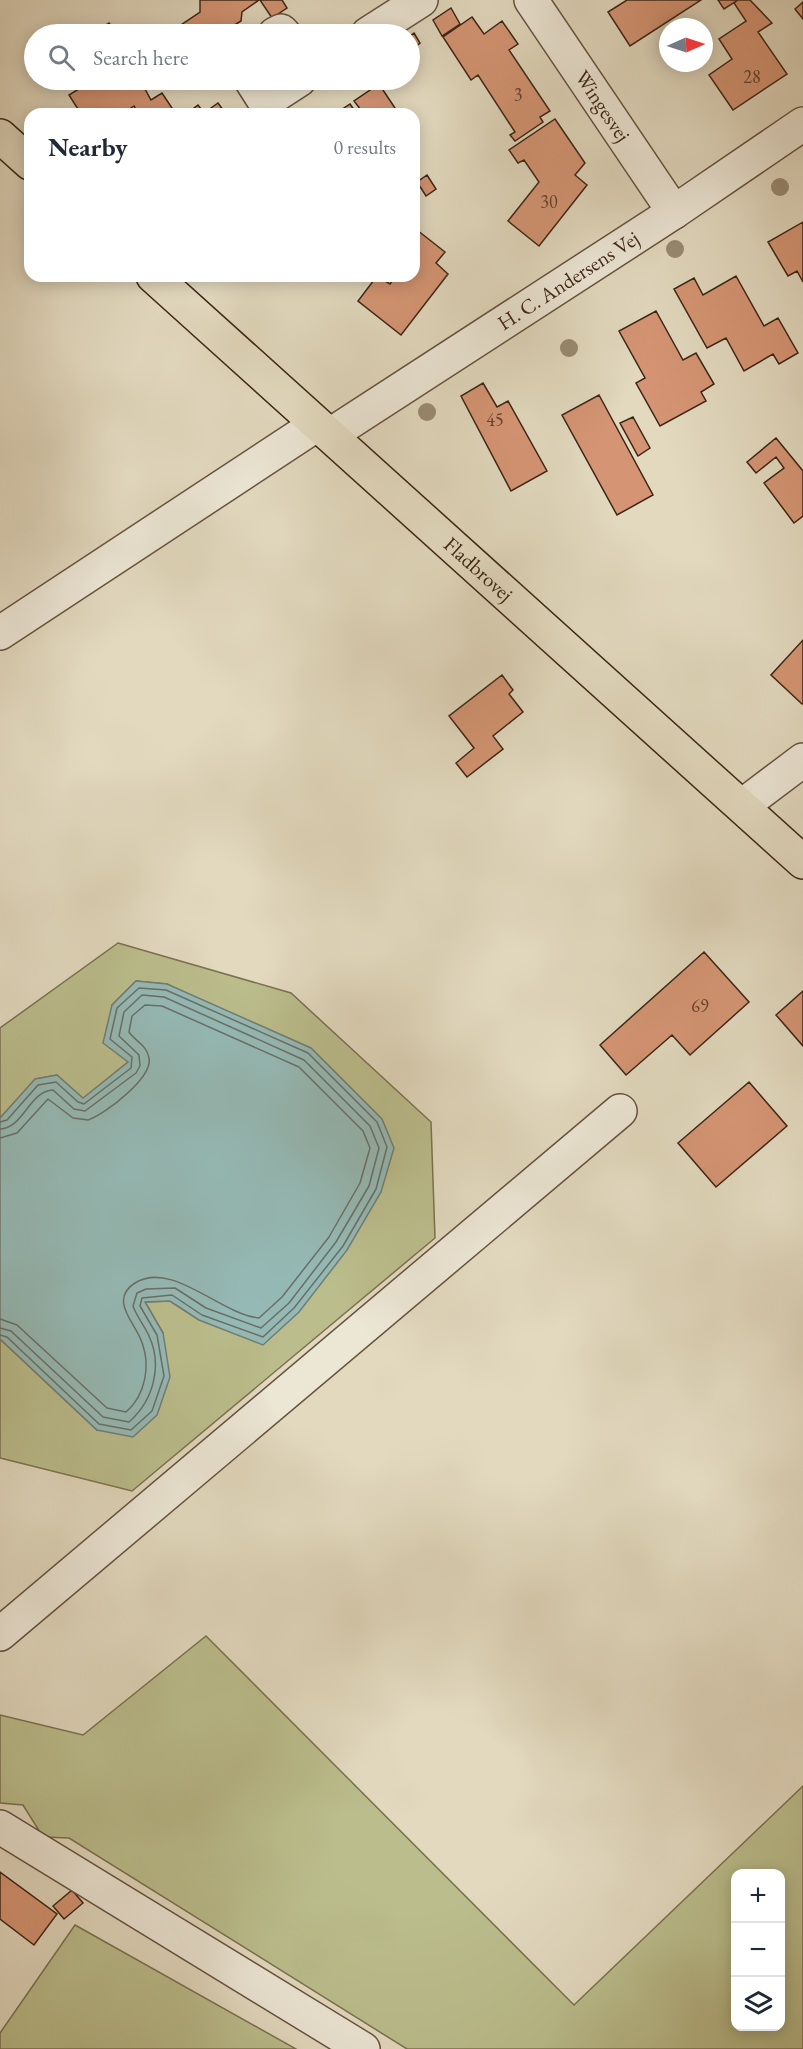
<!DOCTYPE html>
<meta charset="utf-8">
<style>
:root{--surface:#fff;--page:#f2f2f3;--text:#1f2937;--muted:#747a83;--line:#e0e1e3}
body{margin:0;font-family:"EB Garamond",serif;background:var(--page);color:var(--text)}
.controls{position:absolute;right:18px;bottom:18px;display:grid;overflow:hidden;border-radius:12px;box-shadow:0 3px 15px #0003}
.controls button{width:54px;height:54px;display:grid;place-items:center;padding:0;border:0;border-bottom:2px solid var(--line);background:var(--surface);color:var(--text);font:30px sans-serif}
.compass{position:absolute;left:659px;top:18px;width:54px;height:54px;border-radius:50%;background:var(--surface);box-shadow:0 3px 15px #0003;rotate:87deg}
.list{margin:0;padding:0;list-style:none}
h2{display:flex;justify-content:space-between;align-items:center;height:78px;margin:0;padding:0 24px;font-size:26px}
h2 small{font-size:20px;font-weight:400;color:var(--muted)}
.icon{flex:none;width:33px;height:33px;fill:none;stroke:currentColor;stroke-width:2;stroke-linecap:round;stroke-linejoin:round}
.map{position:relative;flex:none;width:803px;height:2049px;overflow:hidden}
.search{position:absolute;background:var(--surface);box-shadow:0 3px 15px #0003;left:24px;top:24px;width:396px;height:66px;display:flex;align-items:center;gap:15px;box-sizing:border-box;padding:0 21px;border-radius:33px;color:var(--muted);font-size:22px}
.panel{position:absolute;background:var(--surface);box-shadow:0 3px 15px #0003;left:24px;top:108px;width:396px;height:174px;border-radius:18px}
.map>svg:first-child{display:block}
</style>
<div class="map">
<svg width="803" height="2049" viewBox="0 0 803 2049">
<rect width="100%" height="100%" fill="#e2d9bf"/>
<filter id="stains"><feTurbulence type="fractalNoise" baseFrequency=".00333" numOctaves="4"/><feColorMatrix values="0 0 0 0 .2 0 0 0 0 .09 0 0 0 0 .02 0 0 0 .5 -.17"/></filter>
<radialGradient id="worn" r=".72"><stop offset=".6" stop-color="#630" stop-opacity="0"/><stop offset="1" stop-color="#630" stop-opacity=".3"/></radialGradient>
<!-- green -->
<path fill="#bbbd8c" stroke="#7c7150" stroke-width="1.5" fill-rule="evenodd" d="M 118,943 L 291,993 L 431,1122 L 435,1238 L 132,1491 L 0,1458 L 0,1339 L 97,1430 L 163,1333 L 145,1302 L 170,1301 L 199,1320 L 232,1015 L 167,984 L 136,981 L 112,1005 L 128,1062 L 83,1099 L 57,1075 L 36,1079 L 0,1118 L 0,1028 Z
M 206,1636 L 574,2005 L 803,1786 L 803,2049 L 407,2049 L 69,1838 L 43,1837 L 23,1805 L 0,1803 L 0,1715 L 83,1735 ZM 736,1874 L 780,1874 L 780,2026 L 736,2026 Z
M 75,1925 L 296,2049 L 0,2049 L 0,2033 Z"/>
<!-- water -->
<path fill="#95bab6" stroke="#717e76" stroke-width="1.5" d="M 136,981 L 167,984 L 311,1048 L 382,1119 L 394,1148 L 381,1192 L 347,1250 L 299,1312 L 263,1345 L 199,1320 L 170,1301 L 145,1302 L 163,1333 L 170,1377 L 157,1415 L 133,1437 L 97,1430 L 0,1339 L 0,1118 L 35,1079 L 57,1075 L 83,1098 L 128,1062 L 103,1043 L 112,1005 Z"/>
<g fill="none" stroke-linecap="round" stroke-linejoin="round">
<!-- shore -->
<path stroke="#687066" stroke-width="1.5" d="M 0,1122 L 7,1120 L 38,1085 L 56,1082 L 78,1102 L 84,1104 L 131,1068 L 132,1057 L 110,1039 L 117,1008 L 139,988 L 166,990 L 308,1053 L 377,1122 L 387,1147 L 376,1189 L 343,1246 L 294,1308 L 263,1337 L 202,1315 L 172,1295 L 142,1298 L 140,1306 L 157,1335 L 164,1376 L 152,1411 L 131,1430 L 99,1424 L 7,1337 L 0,1335
M 0,1129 C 24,1128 29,1091 53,1090 L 74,1109 L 85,1111 L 136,1073 L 140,1066 L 139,1055 L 119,1036 L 124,1012 L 142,995 L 164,997 L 304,1060 L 370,1126 L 379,1148 L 369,1186 L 336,1242 L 289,1303 L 261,1328 L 206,1308 L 175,1288 L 146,1289 L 137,1293 L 133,1306 C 137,1317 144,1325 149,1336 C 163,1366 153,1401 129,1422 L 103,1417 L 11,1331 L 0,1328
M 0,1138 L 17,1133 L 48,1099 L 73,1118 L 88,1120 C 106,1114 153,1077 149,1058 C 147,1045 135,1041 129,1032 L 132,1016 L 145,1005 L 162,1006 L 299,1067 L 363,1131 L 370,1148 L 360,1183 L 329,1237 L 282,1297 L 259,1318 C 220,1314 172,1260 135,1283 C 109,1299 134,1322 141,1340 C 151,1364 146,1395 126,1412 L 107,1408 L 17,1325 L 0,1319"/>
</g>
<!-- building -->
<path fill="#d59574" stroke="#3c2515" stroke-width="1.5" d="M 200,0 L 259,0 L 242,12 L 241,21 L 220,34 L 179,34 L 175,29 L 200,12 Z
M 260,0 L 282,0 L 287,8 L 272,18 Z
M 627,0 L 701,0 L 630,46 L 608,12 Z
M 718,0 L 738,0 L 724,9 Z
M 738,0 L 750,0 L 772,23 L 758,32 L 787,74 L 733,110 L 709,75 L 732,59 L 719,39 L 746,21 L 734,3 Z
M 803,2 L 803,19 L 795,9 Z
M 451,8 L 460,24 L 442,36 L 433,20 Z
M 472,17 L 484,34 L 502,21 L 518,44 L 509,50 L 550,111 L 540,117 L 543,122 L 515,141 L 510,135 L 515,132 L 478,75 L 471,80 L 443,37 Z
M 109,23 L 117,34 L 92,34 Z
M 414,33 L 420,43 L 410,51 L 410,36 Z
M 93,80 L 140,80 L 151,100 L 162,93 L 172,108 L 163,114 L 139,114 L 134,106 L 122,114 L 81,114 L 69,95 Z
M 379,84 L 399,114 L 364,114 L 354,101 Z
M 218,103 L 226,114 L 186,114 L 198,105 L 204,113 Z
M 350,104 L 357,114 L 335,114 Z
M 555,119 L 585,163 L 575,175 L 587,185 L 539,246 L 508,221 L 539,182 L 524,160 L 518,163 L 509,150 Z
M 427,175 L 436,189 L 426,196 L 417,182 Z
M 803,222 L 803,282 L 797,271 L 788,276 L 768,242 Z
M 417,230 L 445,252 L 436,263 L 448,274 L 401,335 L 358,301 L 377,276 L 390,284 L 396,276 L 414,276 L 414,234 Z
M 736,276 L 764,326 L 778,318 L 798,353 L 779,364 L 773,354 L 744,371 L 726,338 L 707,348 L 674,289 L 694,278 L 703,295 Z
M 656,311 L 683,360 L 696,353 L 714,384 L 701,392 L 706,401 L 660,426 L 636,383 L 645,378 L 619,331 Z
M 483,383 L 497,407 L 508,401 L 547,471 L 511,491 L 461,396 Z
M 599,395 L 653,495 L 617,515 L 562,415 Z
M 633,417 L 650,448 L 638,456 L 620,423 Z
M 776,438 L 803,471 L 803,516 L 794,523 L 764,483 L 784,468 L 776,457 L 756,473 L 747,462 Z
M 803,640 L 803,703 L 802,704 L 771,675 Z
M 502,675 L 513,690 L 509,694 L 523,712 L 493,736 L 503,749 L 467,777 L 456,763 L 474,748 L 449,716 Z
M 704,952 L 749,1002 L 690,1055 L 672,1035 L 626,1075 L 600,1045 Z
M 803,991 L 803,1046 L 776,1015 Z
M 749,1082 L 787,1126 L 716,1187 L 678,1143 Z
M 0,1872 L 57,1914 L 34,1945 L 0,1919 Z
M 72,1890 L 83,1903 L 64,1919 L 53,1906 Z"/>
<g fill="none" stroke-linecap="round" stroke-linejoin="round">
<defs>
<g id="minor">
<path id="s1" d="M 531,0 L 674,212"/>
<path d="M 275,34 L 281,31 L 284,34"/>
<path d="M 368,34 L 421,0"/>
<path d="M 251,80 L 265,102 L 299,80"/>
<path id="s2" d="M 330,435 L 674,212 L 803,124"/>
<path d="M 0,633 L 316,425"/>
<path d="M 742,806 L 803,760"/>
<path d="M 0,1634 L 620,1111"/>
<path d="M 0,1827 L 363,2049"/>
</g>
<g id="major">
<path d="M 0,136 L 30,163"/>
<path id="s3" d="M 153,276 L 803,862"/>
</g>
</defs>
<!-- minor casing -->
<use href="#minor" stroke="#665240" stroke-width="36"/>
<!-- major casing -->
<use href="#major" stroke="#3c2515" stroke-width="36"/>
<!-- minor -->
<use href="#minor" stroke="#ece6d5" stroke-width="33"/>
<!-- major -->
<use href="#major" stroke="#e2d9bf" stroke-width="33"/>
</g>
<!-- trees -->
<g fill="#988b72">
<circle cx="780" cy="187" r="9"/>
<circle cx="675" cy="249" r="9"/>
<circle cx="569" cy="348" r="9"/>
<circle cx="427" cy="412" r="9"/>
</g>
<g text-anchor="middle" stroke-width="6" stroke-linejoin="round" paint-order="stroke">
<!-- number labels -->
<g font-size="18" fill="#62412d">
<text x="752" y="83">28</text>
<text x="518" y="101">3</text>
<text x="549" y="208">30</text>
<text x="495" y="426">45</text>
<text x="700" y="1012">69</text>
</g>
<!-- street labels -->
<g font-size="21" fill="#3c2515" stroke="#ece6d5">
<text dy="7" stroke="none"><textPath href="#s1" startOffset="128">Wingesvej</textPath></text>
<text dy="7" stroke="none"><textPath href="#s2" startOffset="284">H. C. Andersens Vej</textPath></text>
<text dy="7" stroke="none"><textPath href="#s3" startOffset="438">Fladbrovej</textPath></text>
</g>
</g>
<rect width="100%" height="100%" filter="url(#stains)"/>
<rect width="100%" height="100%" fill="url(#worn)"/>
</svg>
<div class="controls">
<button>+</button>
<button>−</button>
<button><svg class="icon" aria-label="layers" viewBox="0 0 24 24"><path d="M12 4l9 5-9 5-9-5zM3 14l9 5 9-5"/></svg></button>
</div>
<svg class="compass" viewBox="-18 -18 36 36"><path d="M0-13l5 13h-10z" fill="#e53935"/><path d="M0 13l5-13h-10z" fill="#747a83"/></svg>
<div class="search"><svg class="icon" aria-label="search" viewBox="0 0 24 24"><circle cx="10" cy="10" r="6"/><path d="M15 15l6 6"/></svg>Search here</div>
<section class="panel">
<h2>Nearby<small>0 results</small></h2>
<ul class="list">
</ul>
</section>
</div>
